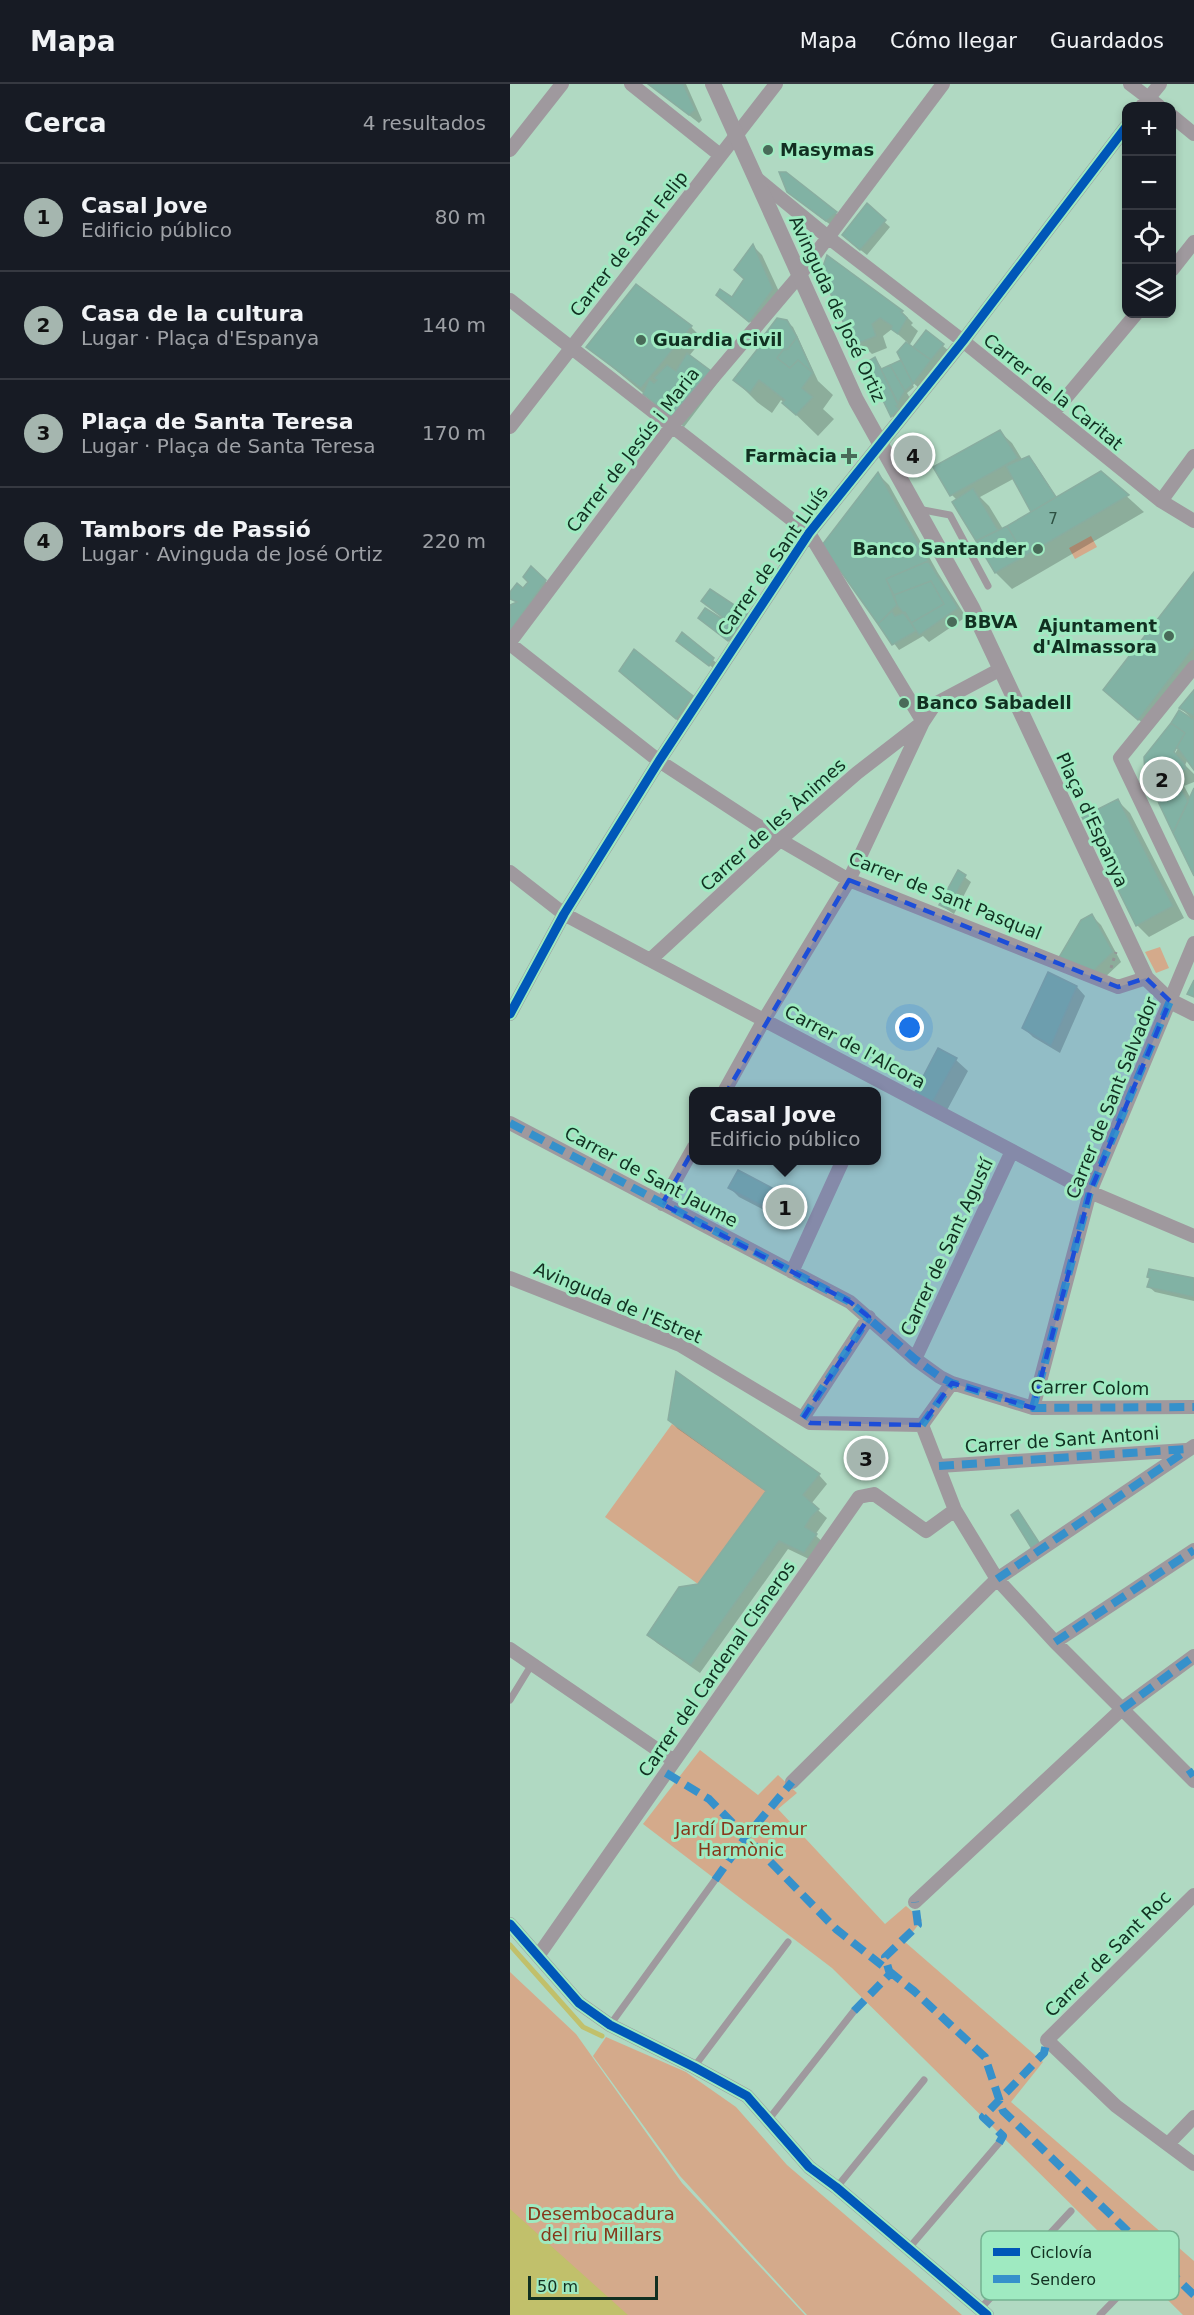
<!DOCTYPE html>
<html lang="es">
<meta charset="utf-8">
<style>
:root{--surface:#171b24;--page:#20242c;--text:#f1f3f6;--muted:#9ea1a6;--line:#363941;--accent:#a5b6af}
body{margin:0;font-family:"DejaVu Sans",sans-serif;background:var(--page);color:var(--text)}
.controls{position:absolute;right:18px;top:18px;display:grid;overflow:hidden;border-radius:12px;box-shadow:0 3px 9px #0003}
.controls button{width:54px;height:54px;display:grid;place-items:center;padding:0;border:0;border-bottom:2px solid var(--line);background:var(--surface);color:var(--text);font:30px sans-serif}
.scale{position:absolute;left:18px;bottom:15px;width:130px;box-sizing:border-box;padding-left:6px;border:3px solid #113021;border-top:0;font-size:16px;line-height:21px;white-space:nowrap;color:#113021;-webkit-text-stroke:4px #9feac1;paint-order:stroke}
.you{position:absolute;left:400px;top:944px;width:21px;height:21px;margin:-15px;border:4px solid #fff;border-radius:50%;background:#1a73e8;box-shadow:0 0 0 9px #1a73e833}
.badge{display:grid;place-items:center;width:39px;height:39px;border-radius:50%;background:var(--accent);color:#111;font-size:20px;font-weight:700}
.pin{position:absolute;translate:-50% -50%;border:3px solid #fff;box-shadow:0 2px 6px #0006}
.popup{position:absolute;left:179px;top:1003px;width:192px;height:78px;box-sizing:border-box;display:grid;place-content:center;border-radius:12px;background:var(--surface);filter:drop-shadow(0 2px 4px #0005);font-size:20px;white-space:nowrap;color:var(--muted)}
.popup b{font-size:22px;color:var(--text)}
.popup::after{content:'';position:absolute;left:50%;top:100%;margin-left:-12px;border:12px solid transparent;border-top-color:var(--surface)}
.list{margin:0;padding:0;list-style:none}
h2{display:flex;justify-content:space-between;align-items:center;height:78px;margin:0;padding:0 24px;font-size:26px}
h2 small{font-size:20px;font-weight:400;color:var(--muted)}
.list li{display:grid;grid-template-columns:39px 1fr auto;gap:18px;align-items:center;box-sizing:border-box;height:108px;padding:0 24px;border-top:2px solid var(--line)}
.list b{display:block;font-size:22px;white-space:nowrap}
.list p{margin:0;font-size:20px;white-space:nowrap;color:var(--muted)}
.list em{font-size:20px;font-style:normal;color:var(--muted)}
.icon{flex:none;width:33px;height:33px;fill:none;stroke:currentColor;stroke-width:2;stroke-linecap:round;stroke-linejoin:round}
.map{position:relative;flex:none;width:684px;height:2231px;overflow:hidden}
header{display:flex;align-items:center;gap:36px;box-sizing:border-box;height:84px;padding:0 30px;background:var(--surface);border-bottom:2px solid var(--line)}
header strong{font-size:28px}
nav{display:flex;gap:33px;margin-inline-start:auto;font-size:21px}
main{display:flex}
aside{flex:1;background:var(--surface)}
.map>svg:first-child{display:block}
</style>
<header>
<strong>Mapa</strong>
<nav><a>Mapa</a><a>Cómo llegar</a><a>Guardados</a></nav>
</header>
<main>
<aside>
<h2>Cerca<small>4 resultados</small></h2>
<ul class="list">
<li><span class="badge">1</span><div><b>Casal Jove</b><p>Edificio público</p></div><em>80 m</em></li>
<li><span class="badge">2</span><div><b>Casa de la cultura</b><p>Lugar · Plaça d'Espanya</p></div><em>140 m</em></li>
<li><span class="badge">3</span><div><b>Plaça de Santa Teresa</b><p>Lugar · Plaça de Santa Teresa</p></div><em>170 m</em></li>
<li><span class="badge">4</span><div><b>Tambors de Passió</b><p>Lugar · Avinguda de José Ortiz</p></div><em>220 m</em></li>
</ul>
</aside>
<div class="map">
<svg width="684" height="2231" viewBox="0 0 684 2231">
<rect width="100%" height="100%" fill="#b0d9c2"/>
<!-- green -->
<path fill="#d4aa8b" d="M 581,452 L 587,463 L 565,475 L 559,464 Z
M 650,863 L 659,884 L 646,889 L 635,868 Z
M 162,1340 L 256,1407 L 188,1500 L 95,1433 Z
M 190,1666 L 248,1711 L 268,1691 L 287,1709 L 268,1725 L 375,1840 L 396,1822 L 412,1836 L 395,1858 L 533,1978 L 501,2018 L 684,2177 L 684,2231 L 673,2231 L 322,1884 L 133,1740 Z
M 0,1888 L 66,1950 L 172,2099 L 295,2231 L 0,2231 Z
M 96,1953 L 176,1988 L 226,2023 L 277,2081 L 452,2231 L 297,2231 L 170,2092 L 83,1972 Z"/>
<!-- water -->
<path fill="#c1c06b" d="M 0,2125 L 118,2231 L 0,2231 Z"/>
<!-- shadow -->
<path fill="#0003" fill-rule="evenodd" d="M 139,0 L 176,0 L 192,36 L 189,39 Z
M 284,113 L 326,129 L 331,134 L 322,142 Z
M 357,122 L 380,143 L 357,171 L 339,157 Z
M 244,163 L 252,171 L 272,214 L 249,245 L 208,211 L 222,215 L 236,196 Z
M 317,173 L 392,228 L 403,239 L 401,241 L 408,247 L 399,262 L 403,265 L 416,248 L 439,267 L 409,304 L 401,297 L 404,303 L 397,309 L 400,314 L 388,338 L 382,332 L 357,280 L 365,274 L 373,286 L 393,277 L 389,268 L 398,259 L 382,245 L 373,252 L 377,264 L 362,270 L 357,265 L 354,267 L 342,255 Z
M 127,202 L 181,243 L 193,255 L 179,272 L 209,297 L 174,343 L 78,263 Z
M 276,237 L 283,243 L 308,297 L 323,311 L 313,325 L 324,335 L 308,352 L 271,316 L 262,329 L 247,318 L 225,296 L 266,260 Z
M 490,348 L 502,359 L 513,377 L 519,374 L 525,380 L 547,414 L 591,389 L 634,428 L 502,505 L 486,489 L 444,418 L 447,416 L 442,411 ZM 505,394 L 523,428 L 493,445 L 479,422 L 470,413 Z
M 368,390 L 379,401 L 428,489 L 456,533 L 419,558 L 413,552 L 389,566 L 369,539 Z
M 684,491 L 684,590 L 641,646 L 606,617 Z
M 35,497 L 41,502 L 4,554 L 0,523 L 8,520 L 0,511 L 13,506 L 20,498 Z
M 237,531 L 225,561 L 196,539 L 215,535 Z
M 172,551 L 209,581 L 206,586 L 174,562 Z
M 116,593 L 182,613 L 188,618 L 172,640 Z
M 684,609 L 684,683 L 678,675 L 675,681 L 684,690 L 684,698 L 674,702 L 681,715 L 684,708 L 684,789 L 636,690 L 680,633 L 671,624 ZM 676,648 L 662,676 L 659,674 L 671,653 Z
M 608,717 L 620,729 L 674,834 L 639,853 L 627,841 Z
M 448,788 L 461,798 L 444,830 L 430,821 Z
M 582,832 L 591,841 L 611,878 L 592,896 L 559,883 Z
M 538,890 L 567,903 L 575,912 L 550,969 L 523,953 L 514,944 Z
M 446,976 L 458,987 L 435,1030 L 417,1021 Z
M 228,1088 L 284,1117 L 293,1126 L 285,1142 L 229,1113 L 220,1104 Z
M 684,1196 L 684,1217 L 645,1208 L 639,1203 Z
M 159,1336 L 309,1391 L 317,1400 L 301,1420 L 317,1434 L 305,1451 L 315,1460 L 303,1477 L 278,1465 L 190,1589 L 147,1559 L 139,1551 L 189,1501 L 257,1408 L 168,1345 Z"/>
<g fill="none" stroke-linecap="round" stroke-linejoin="round">
<!-- stream -->
<path stroke="#c1c06b" stroke-width="5" d="M 0,1861 L 73,1943 L 92,1952"/>
</g>
<!-- building -->
<path fill="#81b2a4" stroke="#89ada0" stroke-width="1.5" d="M 138,0 L 173,0 L 185,26 L 179,31 Z
M 269,88 L 276,88 L 327,128 L 316,137 L 277,108 Z
M 357,119 L 376,136 L 350,166 L 332,151 Z
M 243,160 L 263,205 L 239,238 L 206,211 L 210,205 L 222,213 L 234,195 L 224,186 Z
M 317,171 L 393,227 L 391,228 L 397,234 L 388,250 L 381,245 L 382,242 L 370,234 L 362,240 L 366,252 L 349,259 L 346,253 L 341,256 L 311,188 Z
M 126,200 L 182,242 L 131,304 L 76,263 Z
M 267,234 L 277,236 L 287,253 L 278,265 L 273,266 L 255,250 Z
M 416,246 L 434,260 L 421,276 L 403,263 Z
M 257,253 L 273,266 L 267,274 L 280,284 L 288,276 L 303,289 L 292,304 L 303,313 L 286,331 L 272,319 L 275,316 L 249,296 L 240,309 L 223,296 Z
M 287,253 L 303,289 L 288,276 L 280,284 L 267,274 L 273,266 L 278,265 Z
M 396,258 L 421,276 L 403,300 L 387,268 Z
M 177,269 L 201,287 L 164,335 L 133,310 L 139,295 L 144,299 L 147,296 L 144,294 L 157,281 L 166,287 Z
M 365,273 L 388,321 L 386,322 L 389,325 L 381,333 L 355,279 Z
M 391,276 L 403,300 L 395,307 L 380,281 Z
M 380,281 L 395,307 L 388,319 L 371,285 Z
M 490,346 L 508,374 L 440,412 L 423,383 Z
M 519,372 L 546,413 L 521,428 L 496,382 Z
M 591,387 L 619,411 L 515,472 L 497,442 Z
M 368,388 L 418,477 L 376,495 L 387,521 L 368,540 L 312,461 Z
M 463,404 L 488,446 L 466,457 L 442,418 Z
M 497,442 L 515,472 L 485,489 L 466,457 Z
M 418,477 L 448,524 L 409,551 L 401,539 L 434,520 L 421,497 L 384,511 L 376,495 Z
M 21,482 L 36,496 L 0,547 L 0,521 L 7,518 L 0,515 L 0,508 L 7,499 L 13,504 L 18,498 L 13,493 Z
M 684,488 L 684,563 L 628,636 L 593,606 Z
M 421,497 L 434,520 L 401,539 L 387,521 L 384,511 Z
M 200,505 L 238,530 L 228,545 L 191,517 Z
M 195,524 L 228,545 L 218,557 L 188,534 Z
M 382,527 L 385,532 L 395,528 L 406,547 L 382,561 L 368,540 Z
M 172,548 L 204,574 L 199,582 L 166,557 Z
M 124,565 L 183,612 L 166,635 L 109,587 Z
M 684,606 L 684,632 L 669,624 Z
M 669,626 L 684,636 L 684,686 L 667,663 L 675,649 L 661,639 Z
M 661,639 L 675,649 L 664,668 L 674,679 L 676,685 L 664,690 L 678,718 L 663,749 L 635,690 L 634,673 Z
M 684,704 L 684,792 L 663,749 Z
M 608,715 L 663,822 L 626,842 L 572,733 Z
M 448,786 L 456,791 L 438,825 L 429,821 Z
M 582,830 L 603,868 L 582,888 L 548,875 L 571,836 Z
M 538,888 L 567,902 L 541,962 L 512,944 Z
M 684,896 L 684,913 L 677,910 Z
M 428,964 L 447,974 L 422,1019 L 404,1010 Z
M 228,1086 L 285,1116 L 276,1134 L 218,1104 Z
M 639,1185 L 684,1194 L 684,1213 L 637,1203 L 640,1194 L 637,1193 Z
M 166,1287 L 310,1390 L 293,1411 L 309,1425 L 301,1433 L 295,1443 L 307,1450 L 294,1469 L 269,1457 L 181,1581 L 137,1551 L 169,1503 L 188,1500 L 256,1407 L 158,1336 Z
M 508,1426 L 530,1460 L 522,1465 L 501,1431 Z"/>
<g fill="none" stroke-linecap="round" stroke-linejoin="round">
<!-- path -->
<path stroke="#939495" stroke-width="3" stroke-dasharray="3 4.5" stroke-linecap="butt" d="M 601,884 L 606,868"/>
<!-- service -->
<path stroke="#9f999e" stroke-width="7" d="M 408,425 L 440,431 L 478,502
M 0,1616 L 22,1580
M 100,1941 L 205,1796
M 184,1983 L 278,1858
M 259,2035 L 344,1927
M 327,2103 L 414,1996
M 399,2164 L 489,2059
M 470,2225 L 561,2127
M 590,2231 L 626,2194"/>
<!-- minor -->
<path stroke="#9f999e" stroke-width="14" d="M 121,0 L 210,71
M 620,0 L 649,22
M 632,22 L 650,0
M 662,32 L 684,50
M 0,66 L 52,0
M 246,94 L 319,154 L 453,257 L 651,417 L 684,437
M 662,186 L 684,158
M 0,216 L 299,449 L 413,638
M 543,329 L 626,230
M 0,343 L 266,0
M 651,417 L 684,372
M 0,558 L 162,342 L 289,192 L 433,0
M 0,560 L 149,677 L 270,756 L 339,796 L 608,903 L 636,894
M 684,583 L 610,674 L 684,829
M 0,788 L 54,830 L 140,876 L 580,1108 L 684,1152
M 140,876 L 270,756 L 347,689 L 409,641
M 0,930 L 54,830 L 149,677 L 299,449 L 453,257 L 616,43
M 214,1008 L 254,936 L 339,796 L 413,638 L 425,620 L 489,586
M 0,1039 L 340,1218 L 405,1275 L 430,1293 L 442,1299 L 523,1324 L 684,1323
M 152,1120 L 184,1063
M 282,1188 L 333,1076
M 0,1194 L 170,1261 L 300,1339 L 412,1341 L 445,1426 L 487,1495 L 545,1558 L 684,1697
M 405,1275 L 502,1067
M 523,1324 L 580,1108 L 684,859
M 293,1334 L 359,1233
M 412,1341 L 442,1299
M 429,1382 L 676,1366
M 545,1558 L 684,1466
M 0,1565 L 164,1677
M 282,1698 L 487,1495 L 684,1362
M 684,1811 L 537,1956 L 606,2022 L 684,2080
M 405,1818 L 612,1625 L 684,1572
M 0,1840 L 69,1919 L 100,1941 L 184,1983 L 237,2012 L 299,2083 L 326,2103 L 477,2231
M 28,1872 L 349,1413 L 364,1410 L 416,1447 L 445,1426
M 658,2060 L 684,2033"/>
<!-- tertiary -->
<path stroke="#9f999e" stroke-width="16" d="M 203,0 L 346,316 L 462,524 L 636,894 L 660,917 L 684,929"/>
<!-- quiet -->
<path stroke="#3691cb" stroke-width="8" stroke-dasharray="15 8" stroke-linecap="butt" d="M 0,1039 L 340,1218 L 405,1275 L 430,1293 L 442,1299 L 523,1324 L 684,1323
M 523,1324 L 580,1108 L 660,917
M 293,1334 L 359,1233
M 412,1341 L 442,1299
M 429,1382 L 678,1365
M 487,1495 L 676,1367
M 545,1558 L 684,1466
M 612,1625 L 684,1572
M 156,1689 L 199,1715 L 326,1845 L 404,1907 L 475,1973 L 493,2027 L 684,2211
M 678,1691 L 684,1687
M 205,1796 L 235,1754 L 282,1698
M 344,1927 L 380,1890 L 375,1873 L 408,1841 L 405,1818
M 489,2059 L 493,2052 L 473,2033 L 534,1969 L 537,1956"/>
<defs>
<path id="cycleway" d="M 0,930 L 54,830 L 149,677 L 299,449 L 453,257 L 616,43
M 0,1840 L 69,1919 L 100,1941 L 184,1983 L 237,2012 L 299,2083 L 326,2103 L 477,2231"/>
</defs>
<!-- cycleway casing -->
<use href="#cycleway" stroke="#9feac1" stroke-width="13"/>
<!-- cycleway -->
<use href="#cycleway" stroke="#0057b8" stroke-width="9"/>
</g>
<!-- marked area -->
<path fill="#1d4ed8" fill-opacity="0.2" stroke="#1d4ed8" stroke-width="4.5" stroke-dasharray="12 8" stroke-linejoin="round" d="M 339,796 L 608,903 L 636,894 L 660,917 L 580,1108 L 523,1324 L 442,1299 L 412,1341 L 300,1339 L 293,1334 L 359,1233 L 340,1218 L 152,1120 Z"/>
<!-- markers -->
<g fill="#496b59" stroke="#9feac1" stroke-width="2">
<circle cx="258" cy="66" r="6"/>
<circle cx="131" cy="256" r="6"/>
<path d="M336 363h6v6h6v6h-6v6h-6v-6h-6v-6h6z"/>
<circle cx="528" cy="465" r="6"/>
<circle cx="442" cy="538" r="6"/>
<circle cx="659" cy="552" r="6"/>
<circle cx="394" cy="619" r="6"/>
</g>
<g text-anchor="middle" stroke-width="6" stroke-linejoin="round" paint-order="stroke">
<!-- number labels -->
<g font-size="15" fill="#2d5042">
<text x="543" y="440">7</text>
</g>
<!-- poi labels -->
<g font-size="18" font-weight="bold" fill="#113021" stroke="#9feac1" text-anchor="start">
<text x="270" y="72">Masymas</text>
<text x="143" y="262">Guardia Civil</text>
<text x="327" y="378" text-anchor="end">Farmàcia</text>
<text x="516" y="471" text-anchor="end">Banco Santander</text>
<text x="454" y="544">BBVA</text>
<text x="647" y="548" text-anchor="end">Ajuntament<tspan x="647" dy="21">d'Almassora</tspan></text>
<text x="406" y="625">Banco Sabadell</text>
</g>
<!-- street labels -->
<g font-size="18" fill="#113021" stroke="#9feac1">
<text transform="translate(119 160) rotate(-52)" y="6">Carrer de Sant Felip</text>
<text transform="translate(327 225) rotate(65)" y="6">Avinguda de José Ortiz</text>
<text transform="translate(543 308) rotate(39)" y="6">Carrer de la Caritat</text>
<text transform="translate(123 366) rotate(-52)" y="6">Carrer de Jesús i Maria</text>
<text transform="translate(263 477) rotate(-55)" y="6">Carrer de Sant Lluís</text>
<text transform="translate(582 736) rotate(65)" y="6">Plaça d'Espanya</text>
<text transform="translate(263 741) rotate(-42)" y="6">Carrer de les Ànimes</text>
<text transform="translate(435 812) rotate(22)" y="6">Carrer de Sant Pasqual</text>
<text transform="translate(345 963) rotate(28)" y="6">Carrer de l'Alcora</text>
<text transform="translate(602 1014) rotate(-68)" y="6">Carrer de Sant Salvador</text>
<text transform="translate(141 1093) rotate(28)" y="6">Carrer de Sant Jaume</text>
<text transform="translate(437 1163) rotate(-65)" y="6">Carrer de Sant Agustí</text>
<text transform="translate(108 1219) rotate(23)" y="6">Avinguda de l'Estret</text>
<text transform="translate(580 1304) rotate(1)" y="6">Carrer Colom</text>
<text transform="translate(552 1356) rotate(-4)" y="6">Carrer de Sant Antoni</text>
<text transform="translate(207 1585) rotate(-55)" y="6">Carrer del Cardenal Cisneros</text>
<text transform="translate(598 1870) rotate(-45)" y="6">Carrer de Sant Roc</text>
</g>
<!-- park labels -->
<g font-size="18" fill="#86371a" stroke="#9feac1">
<text x="231" y="1751">Jardí Darremur<tspan x="231" dy="21">Harmònic</tspan></text>
<text x="91" y="2136">Desembocadura<tspan x="91" dy="21">del riu Millars</tspan></text>
</g>
</g>
<!-- legend -->
<rect x="471" y="2147" width="198" height="69" rx="9" fill="#9feac1" stroke="#74b291" stroke-width="1.5"/>
<rect x="483" y="2164" width="27" height="8" fill="#0057b8"/>
<rect x="483" y="2191" width="27" height="8" fill="#3691cb"/>
<g font-size="16" fill="#113021">
<text x="520" y="2174">Ciclovía</text>
<text x="520" y="2201">Sendero</text>
</g>
</svg>
<div class="controls">
<button>+</button>
<button>−</button>
<button><svg class="icon" aria-label="locate" viewBox="0 0 24 24"><circle cx="12" cy="12" r="6"/><path d="M12 2v4M12 18v4M2 12h4M18 12h4"/></svg></button>
<button><svg class="icon" aria-label="layers" viewBox="0 0 24 24"><path d="M12 4l9 5-9 5-9-5zM3 14l9 5 9-5"/></svg></button>
</div>
<div class="scale">50 m</div>
<div class="you"></div>
<div class="pin badge" style="left:275px;top:1123px">1</div>
<div class="popup"><b>Casal Jove</b>Edificio público</div>
<div class="pin badge" style="left:652px;top:695px">2</div>
<div class="pin badge" style="left:356px;top:1374px">3</div>
<div class="pin badge" style="left:403px;top:371px">4</div>
</div>
</main>
